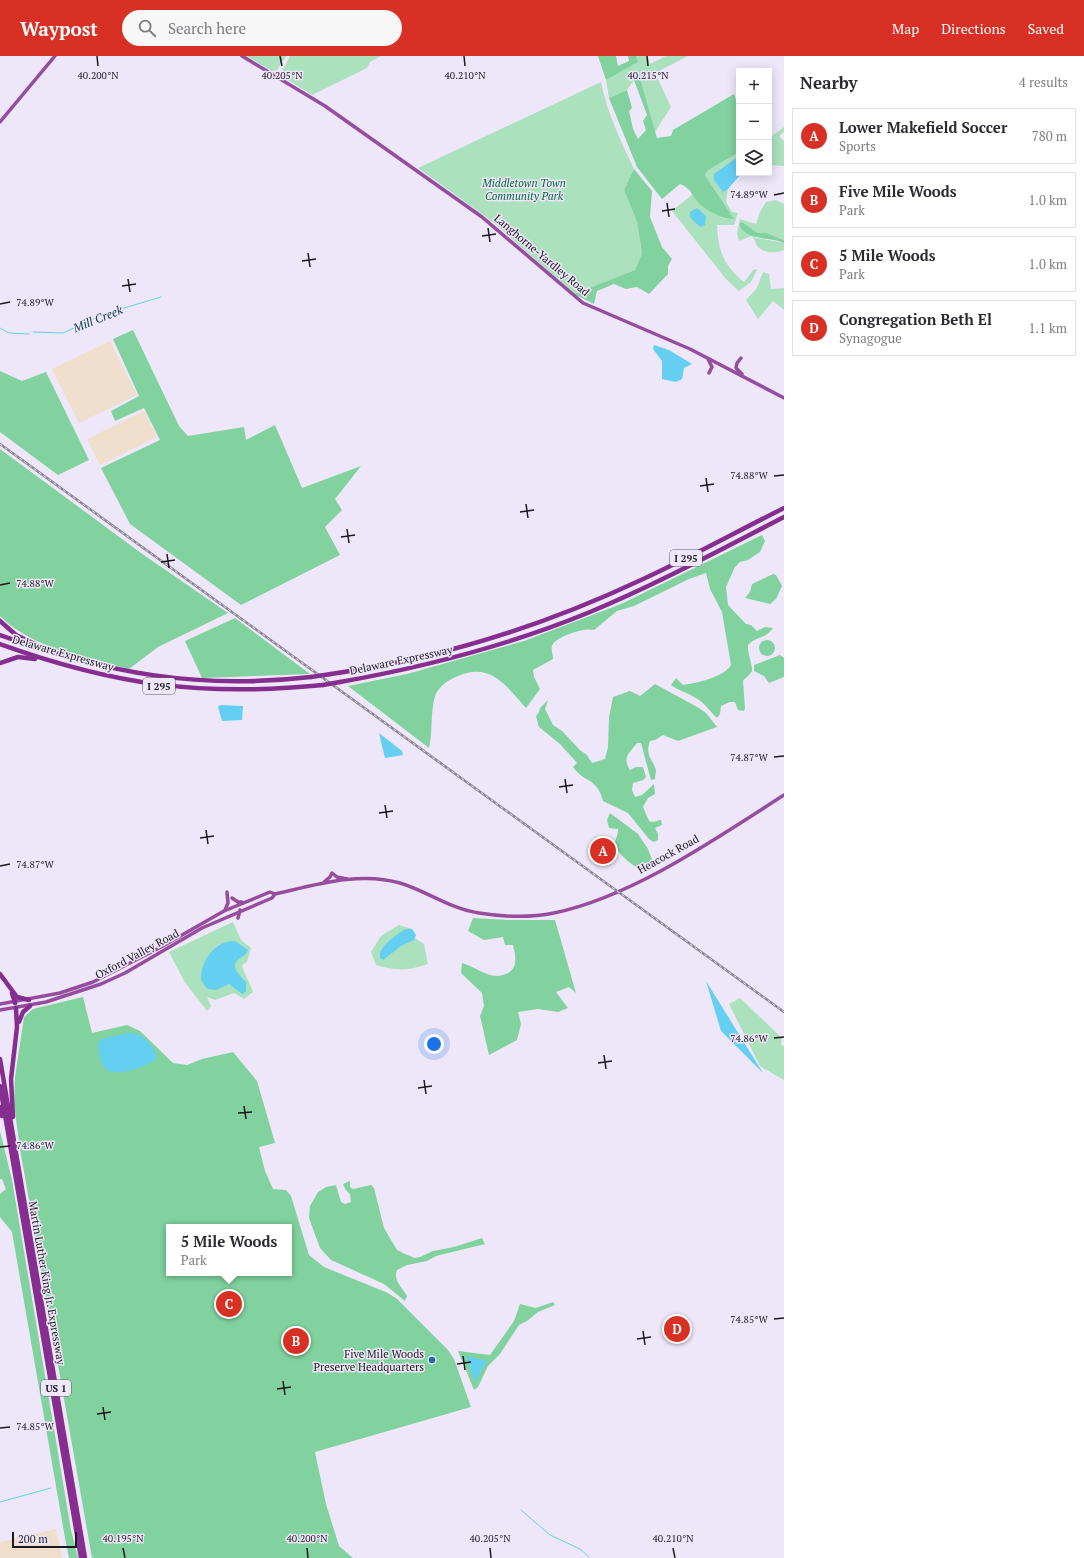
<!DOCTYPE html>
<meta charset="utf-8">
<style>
:root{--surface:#fff;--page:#f7f7f7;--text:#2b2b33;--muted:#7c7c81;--line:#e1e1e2;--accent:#d93025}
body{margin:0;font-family:"PT Serif",serif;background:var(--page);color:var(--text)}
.controls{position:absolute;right:12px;top:12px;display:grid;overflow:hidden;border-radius:0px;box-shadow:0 2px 10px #0003}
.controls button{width:36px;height:36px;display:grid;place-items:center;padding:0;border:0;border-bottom:1px solid var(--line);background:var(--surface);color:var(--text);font:20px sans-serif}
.scale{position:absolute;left:12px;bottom:10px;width:65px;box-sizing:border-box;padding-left:4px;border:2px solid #1c191f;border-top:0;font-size:11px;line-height:14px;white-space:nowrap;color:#1c191f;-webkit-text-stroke:3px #eee7f9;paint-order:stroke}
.you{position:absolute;left:434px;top:988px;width:14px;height:14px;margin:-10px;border:3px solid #fff;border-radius:50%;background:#1a73e8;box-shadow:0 0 0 6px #1a73e833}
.badge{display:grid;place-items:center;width:26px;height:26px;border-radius:50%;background:var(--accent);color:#fff;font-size:13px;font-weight:700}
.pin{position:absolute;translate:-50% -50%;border:2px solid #fff;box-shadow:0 1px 4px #0006}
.popup{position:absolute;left:166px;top:1168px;width:126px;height:52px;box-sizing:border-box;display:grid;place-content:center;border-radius:0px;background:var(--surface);filter:drop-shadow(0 1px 3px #0005);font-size:13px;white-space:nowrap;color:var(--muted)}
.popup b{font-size:15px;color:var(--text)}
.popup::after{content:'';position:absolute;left:50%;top:100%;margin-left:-8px;border:8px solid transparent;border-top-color:var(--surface)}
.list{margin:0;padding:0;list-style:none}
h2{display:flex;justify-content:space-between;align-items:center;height:52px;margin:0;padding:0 16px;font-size:17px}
h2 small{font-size:13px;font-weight:400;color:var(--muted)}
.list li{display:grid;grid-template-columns:26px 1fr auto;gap:12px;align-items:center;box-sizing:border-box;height:56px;margin:0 8px 8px;padding:0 8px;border:1px solid var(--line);border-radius:0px}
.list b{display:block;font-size:15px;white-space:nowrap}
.list p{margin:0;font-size:13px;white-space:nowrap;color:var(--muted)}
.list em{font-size:13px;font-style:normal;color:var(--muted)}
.icon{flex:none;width:22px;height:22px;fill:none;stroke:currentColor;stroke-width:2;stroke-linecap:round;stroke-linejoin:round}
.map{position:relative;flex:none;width:784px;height:1502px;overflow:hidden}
header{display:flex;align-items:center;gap:24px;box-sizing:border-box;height:56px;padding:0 20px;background:var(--accent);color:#fff}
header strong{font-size:19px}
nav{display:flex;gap:22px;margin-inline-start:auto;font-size:14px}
.search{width:280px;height:36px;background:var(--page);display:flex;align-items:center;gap:10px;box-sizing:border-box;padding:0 14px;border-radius:22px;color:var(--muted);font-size:15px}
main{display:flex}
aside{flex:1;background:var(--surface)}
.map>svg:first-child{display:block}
</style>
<header>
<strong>Waypost</strong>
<div class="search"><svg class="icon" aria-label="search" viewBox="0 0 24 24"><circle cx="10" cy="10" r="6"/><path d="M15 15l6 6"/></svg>Search here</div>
<nav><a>Map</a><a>Directions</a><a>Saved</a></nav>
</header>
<main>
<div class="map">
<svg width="784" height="1502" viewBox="0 0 784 1502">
<rect width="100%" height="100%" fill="#eee7f9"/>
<!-- industrial -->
<path fill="#efdecc" d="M 110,285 L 137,339 L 79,367 L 52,313 Z
M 144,355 L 157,381 L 100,409 L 87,383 Z
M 56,1473 L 62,1502 L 0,1502 L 0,1486 Z"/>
<!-- green -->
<path fill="#ace1bd" d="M 246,0 L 286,0 L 277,14 L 272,15 Z
M 290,0 L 381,0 L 370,6 L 367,12 L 312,39 L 280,19 Z
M 636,0 L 648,0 L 650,8 L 666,0 L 688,0 L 655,17 L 671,51 L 655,76 L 640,22 L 634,24 L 627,34 L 609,42 L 606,24 L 637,6 Z
M 601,26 C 607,57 621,85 634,113 L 624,134 L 637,166 L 642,197 L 635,214 L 574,238 L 493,166 L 418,112 Z
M 784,71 L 784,76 L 779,80 L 784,85 L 784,110 L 769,109 L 769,82 Z
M 739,96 L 739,100 L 715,119 L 715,125 L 722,135 L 728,132 L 726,146 L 732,156 L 738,157 L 734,169 L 717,169 C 718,195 724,210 744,226 L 754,213 L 757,214 L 751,226 L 739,235 L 726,223 L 672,155 L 693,138 C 702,150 719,165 734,163 L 705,119 L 707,115 Z
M 776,144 L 784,148 L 784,184 L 766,177 L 758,177 L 742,166 L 740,171 L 756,182 L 780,186 L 784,187 L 784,194 C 776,197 765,198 758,191 C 755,188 756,183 751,180 L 739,185 L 737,177 L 740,163 L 756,168 L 760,156 L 766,146 Z
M 763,216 L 769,218 L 771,233 L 784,232 L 784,254 L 773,245 L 758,263 L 746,244 L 757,232 Z
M 596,780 L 618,798 L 610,809 L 588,791 Z
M 233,866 L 241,884 L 251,892 L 247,906 L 242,909 C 244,919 250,926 253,936 L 244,943 L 234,937 L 215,944 L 207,941 L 211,950 L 207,955 L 184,925 L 169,896 Z
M 399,869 L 412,873 L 415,882 L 424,888 L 428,908 C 407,915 398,915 376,909 L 371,896 L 381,880 Z
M 740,942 L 782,982 L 781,989 L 784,990 L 784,1024 L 760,1010 L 729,948 Z"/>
<!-- forest -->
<path fill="#81d29e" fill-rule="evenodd" d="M 598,0 L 616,0 L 618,10 L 629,5 L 628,0 L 636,0 L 638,6 L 606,24 Z
M 640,22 L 657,82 L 671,80 L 673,74 L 734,38 L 739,53 L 739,96 L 707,115 L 705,119 L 734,163 C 724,164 710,156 702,150 C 693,143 692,132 680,128 L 662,143 L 637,111 L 609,42 L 627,34 L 632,52 L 629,55 L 633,73 L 638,83 L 646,74 L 643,65 L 647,59 L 634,24 Z
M 634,113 L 652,135 L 650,161 L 662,191 L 672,203 L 668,210 L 668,218 L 649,238 L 637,231 L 626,233 L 614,228 L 597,235 L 594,248 L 574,238 L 635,214 L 642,197 L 637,166 L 624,134 Z
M 742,166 L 758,177 L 766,177 L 784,184 L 784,187 C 770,180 746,186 739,168 Z
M 133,274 L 179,370 L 188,380 L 244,371 L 246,384 L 275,369 L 302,432 L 361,410 L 335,443 L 342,454 L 325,471 L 340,499 L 241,549 L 130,468 L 101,412 L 160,384 L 144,352 L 115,365 L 111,355 L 139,340 L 113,283 Z
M 0,315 L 22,325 L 46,316 L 89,404 L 58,419 L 0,376 Z
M 0,393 L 141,497 L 228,557 L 158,591 L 129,613 C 86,601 33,593 0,560 Z
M 762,479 L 765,485 L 760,496 L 748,504 L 740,506 L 735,511 L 726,531 L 728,549 L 746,568 L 751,569 L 757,575 L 765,571 L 773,572 C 763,585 758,579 748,589 C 747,596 753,611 752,615 C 750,619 745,622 743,625 L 745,652 L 744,655 L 738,654 L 735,646 L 730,646 L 721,650 L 720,658 L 717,662 C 709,654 703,645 694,641 C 686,636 679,635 671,629 L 676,622 L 683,629 C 697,627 724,621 731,609 L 722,556 L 710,533 L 706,517 L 689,523 L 634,550 L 617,555 L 594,574 C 585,571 558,580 553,588 C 550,592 553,598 553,603 L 533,614 L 534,621 L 540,633 L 526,652 C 506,630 491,606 458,620 C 448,624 439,630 435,640 C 430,657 433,675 429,692 L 348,630 L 407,618 L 524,585 L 621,548 Z
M 773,518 L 776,519 L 782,530 L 776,543 L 770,548 L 745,542 L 750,536 L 752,528 Z
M 235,562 L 310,618 L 202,622 L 185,585 Z
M759 592a8 8 0 1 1 16 0a8 8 0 1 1-16 0Z
M 780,599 L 784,602 L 784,621 L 769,627 L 764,620 L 754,615 L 754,609 Z
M 655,628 L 699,652 L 706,657 L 717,671 L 678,685 L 663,679 L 655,684 L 650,685 C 645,700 652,702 656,714 L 655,723 L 651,724 L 641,687 L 637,687 C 629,698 622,701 630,714 L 636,711 L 643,711 L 646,721 L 643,724 L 633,727 L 632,734 L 635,741 L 642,739 L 654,728 L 655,738 L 648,742 L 643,751 L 649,765 L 652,766 L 661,764 L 662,769 L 655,772 L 658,778 L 658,784 L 654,786 L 649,783 L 628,757 L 603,745 C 597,721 584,727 573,711 L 577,707 L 560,688 L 539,671 L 536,660 L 539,656 L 540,652 L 548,644 L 545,653 L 553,669 L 562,675 L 580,694 L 587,699 L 592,707 L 605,703 L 608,691 L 609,661 L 613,641 L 630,635 L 640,640 Z
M 610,757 L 638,778 L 648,793 L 654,809 L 651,814 L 645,815 C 631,810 622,801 614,789 L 618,776 L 618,773 L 609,772 L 607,764 Z
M 473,862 L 508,864 L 555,864 L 576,937 L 569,931 L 556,936 L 568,952 L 558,956 L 538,953 L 518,956 L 521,968 L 517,984 L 489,999 L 480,960 L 484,950 L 482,937 L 461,917 L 462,907 C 480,912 490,926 508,917 C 519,911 515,898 513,889 L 505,889 L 503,881 L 484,884 L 468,875 Z
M 83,941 L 92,977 L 127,969 L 140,975 L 173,1007 L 187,1009 L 202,1003 L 233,996 L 257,1025 L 275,1087 L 259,1091 L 265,1115 L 273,1133 L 286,1134 L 291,1140 L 309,1199 L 324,1211 L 388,1237 L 397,1243 L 448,1294 L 454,1303 L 471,1351 L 315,1396 L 326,1448 L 339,1490 L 353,1502 L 92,1502 L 20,1093 L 14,1048 L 15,1021 L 24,961 L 33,953 ZM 169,1171 L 289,1171 L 289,1217 L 169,1217 Z
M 0,1075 L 12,1124 L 71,1474 L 78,1502 L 69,1502 L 65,1482 L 12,1176 L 0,1161 L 0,1138 L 6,1133 L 2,1123 L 0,1123 Z
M 350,1125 L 350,1131 L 353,1133 L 371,1129 L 374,1132 L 384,1172 L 397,1194 L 405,1198 L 415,1202 L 420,1201 L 433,1195 L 454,1191 L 482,1182 L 485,1188 L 436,1200 L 427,1205 L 407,1209 L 397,1214 C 393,1225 402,1231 407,1240 L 405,1245 L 384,1228 L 331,1204 L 320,1192 L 309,1162 L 310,1150 L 318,1136 L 326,1131 L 336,1129 L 341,1146 L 345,1148 L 351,1146 L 350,1138 L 345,1133 L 343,1128 Z
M 553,1246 L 555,1249 L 538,1256 L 527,1265 L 519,1269 L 500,1298 L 488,1310 L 478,1331 L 474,1334 L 458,1295 L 490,1299 L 514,1265 L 520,1248 L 536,1252 Z"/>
<!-- water -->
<path fill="#64cff1" d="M 739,100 L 739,117 L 742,117 L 727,134 L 723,136 L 714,124 L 714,118 Z
M 697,152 L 706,160 L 705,169 L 700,171 L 690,161 L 690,156 Z
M 654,289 L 669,294 L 692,308 L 684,312 L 682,323 L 676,326 L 662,323 L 662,305 L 653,293 Z
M 220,649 L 243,650 L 242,664 L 222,665 L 218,651 Z
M 379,677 L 402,695 L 403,699 L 385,702 Z
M 406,873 L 412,873 L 416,879 L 414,884 L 401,890 L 383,904 L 380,902 C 377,892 398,877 406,873 Z
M 235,885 L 248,894 C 246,899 243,900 239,903 C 229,910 241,921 246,926 L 246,936 L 242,938 L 229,928 L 216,934 L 207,933 L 201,924 C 200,906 215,884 235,885 Z
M 706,925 L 763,1017 L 721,975 Z
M 128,977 C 131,978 135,977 138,978 C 145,982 157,993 156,1002 C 152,1010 115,1021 107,1014 C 100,1008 99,995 98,987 L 101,983 Z
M 466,1300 L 487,1305 L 475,1326 Z"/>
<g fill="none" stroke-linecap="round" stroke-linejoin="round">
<!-- stream -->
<path stroke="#64cff1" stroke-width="1" d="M 0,272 L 9,277 L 29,278
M 33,276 L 63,277 L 104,258 L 161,241
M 0,1446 L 51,1432
M 521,1454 L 550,1479 L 580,1493 L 589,1501"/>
<!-- major -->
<path stroke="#974d9e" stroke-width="3.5" d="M 242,0 L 325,50 L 482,161 L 583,247 L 690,293 L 784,342
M 0,66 L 55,0
M 741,302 L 737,307 L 736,312 L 742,318
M 708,303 L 712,311 L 709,317
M 324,826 L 330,821 L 332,817 L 337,821 L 347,823
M 232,842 L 238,846 L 242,846
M 225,854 L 228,847 L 227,836
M 238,862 L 240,854
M 0,948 L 60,937 L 93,926 L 161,891 L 224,855 L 270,836 L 275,838 C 315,829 360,815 400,827 C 427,835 450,853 479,857 C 504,861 529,862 554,857 C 632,841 717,782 784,739
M 0,954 L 46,946 L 101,928 L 125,917 L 202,872 L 272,842 L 275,838"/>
<!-- highway -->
<path stroke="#862e90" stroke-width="4.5" d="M 0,565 L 16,579 L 39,590
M 0,579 C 108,617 196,634 311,621
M 0,588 C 114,629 202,641 323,629
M 0,607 L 18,601 L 35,603
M 331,618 C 438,603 543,570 641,524 C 689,502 736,476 784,452
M 340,626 C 425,611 510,589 590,556 C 657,528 720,494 784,461
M 0,918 L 17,941 L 29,944
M 12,937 L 15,947
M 19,966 L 23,956 L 30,950
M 0,1003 L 85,1502
M 0,1030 L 81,1502
M 0,1051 L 2,1060
M 13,1061 L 11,1023 L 17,971 L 16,952"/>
<defs>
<path id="rail" d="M 0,388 L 784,956"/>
</defs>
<!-- rail casing -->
<use href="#rail" stroke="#888390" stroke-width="2.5"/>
<!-- rail -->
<use href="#rail" stroke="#eee7f9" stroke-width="1" stroke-dasharray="3" stroke-linecap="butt"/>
<!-- highway-bridge -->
<path stroke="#862e90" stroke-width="4.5" d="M 311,621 L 331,618
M 323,629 L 340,626"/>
</g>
<!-- ticks -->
<path fill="none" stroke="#1c191f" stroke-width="1.5" d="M 97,0 L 98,10M 280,0 L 282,10M 464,0 L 465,10M 647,0 L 648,10M 774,139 L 784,137M 667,147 L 669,161M 662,155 L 675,153M 488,172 L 490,186M 482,180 L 496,178M 308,197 L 310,211M 302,205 L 316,203M 128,223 L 130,236M 122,230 L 136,228M 0,248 L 10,246M 774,420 L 784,419M 706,422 L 708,436M 700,430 L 714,428M 526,448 L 528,462M 520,456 L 534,454M 347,473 L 349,487M 341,481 L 355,479M 167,498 L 169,512M 161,506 L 175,504M 0,529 L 10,527M 774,701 L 784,700M 565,723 L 567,737M 559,731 L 573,729M 385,749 L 387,762M 379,757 L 393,755M 206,774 L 208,788M 200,782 L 214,780M 0,810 L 10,808M 774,982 L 784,981M 604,999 L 606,1013M 598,1007 L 612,1005M 424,1024 L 426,1038M 418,1032 L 432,1030M 244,1050 L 246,1063M 238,1057 L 252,1056M 0,1091 L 10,1090M 774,1263 L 784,1262M 643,1275 L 645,1289M 637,1283 L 651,1281M 463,1300 L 465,1314M 457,1308 L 471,1306M 283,1325 L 285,1339M 277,1333 L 291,1331M 103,1351 L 105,1364M 97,1358 L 111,1356M 0,1372 L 10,1371M 123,1492 L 125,1502M 307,1492 L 308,1502M 490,1492 L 491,1502M 673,1492 L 675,1502"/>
<!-- markers -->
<circle fill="#1f6c9e" stroke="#eee7f9" stroke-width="1.5" cx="432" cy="1304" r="4"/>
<g text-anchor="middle" stroke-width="3" stroke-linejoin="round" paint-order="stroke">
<!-- shield labels -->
<g fill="#eee7f9" stroke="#5b5760" stroke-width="1">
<rect x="670" y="494" width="32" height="16" rx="3"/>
<rect x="143" y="622" width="32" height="16" rx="3"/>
<rect x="41" y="1324" width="30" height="16" rx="3"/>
</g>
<g font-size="10" font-weight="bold" fill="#1c191f">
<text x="686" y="506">I 295</text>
<text x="159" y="634">I 295</text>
<text x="56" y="1336">US 1</text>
</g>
<!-- park labels -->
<g font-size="11" font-style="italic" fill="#016738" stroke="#eee7f9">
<text x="524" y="131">Middletown Town<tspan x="524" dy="13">Community Park</tspan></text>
</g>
<!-- street labels -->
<g font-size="11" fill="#1c191f" stroke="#eee7f9">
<text transform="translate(542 199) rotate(40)" y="4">Langhorne-Yardley Road</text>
<text transform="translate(63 597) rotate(16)" y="4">Delaware Expressway</text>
<text transform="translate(401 604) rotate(-12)" y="4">Delaware Expressway</text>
<text transform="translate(668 798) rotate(-29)" y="4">Heacock Road</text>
<text transform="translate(137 898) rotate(-28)" y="4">Oxford Valley Road</text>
<text transform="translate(47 1227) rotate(80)" y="4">Martin Luther King Jr. Expressway</text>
</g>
<!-- poi labels -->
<g font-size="11" fill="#1c191f" stroke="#eee7f9" text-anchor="end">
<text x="424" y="1302">Five Mile Woods<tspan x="424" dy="13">Preserve Headquarters</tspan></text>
</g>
<!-- water labels -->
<g font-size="12" font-style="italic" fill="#134351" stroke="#eee7f9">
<text transform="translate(98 263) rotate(-22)" y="4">Mill Creek</text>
</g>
</g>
<g font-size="10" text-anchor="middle" fill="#1c191f" stroke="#eee7f9" stroke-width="3" stroke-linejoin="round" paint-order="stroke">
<text x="98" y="23">40.200°N</text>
<text x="282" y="23">40.205°N</text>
<text x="465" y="23">40.210°N</text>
<text x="648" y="23">40.215°N</text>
<text x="749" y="142">74.89°W</text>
<text x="35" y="250">74.89°W</text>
<text x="749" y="423">74.88°W</text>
<text x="35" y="531">74.88°W</text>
<text x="749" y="705">74.87°W</text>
<text x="35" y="812">74.87°W</text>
<text x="749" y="986">74.86°W</text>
<text x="35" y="1093">74.86°W</text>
<text x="749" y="1267">74.85°W</text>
<text x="35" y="1374">74.85°W</text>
<text x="123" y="1486">40.195°N</text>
<text x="307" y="1486">40.200°N</text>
<text x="490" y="1486">40.205°N</text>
<text x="673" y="1486">40.210°N</text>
</g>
</svg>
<div class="controls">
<button>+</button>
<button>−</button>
<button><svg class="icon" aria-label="layers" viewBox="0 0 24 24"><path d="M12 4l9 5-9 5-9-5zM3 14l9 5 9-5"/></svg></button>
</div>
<div class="scale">200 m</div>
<div class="you"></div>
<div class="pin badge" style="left:603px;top:795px">A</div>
<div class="pin badge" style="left:296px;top:1285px">B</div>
<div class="pin badge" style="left:229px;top:1248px">C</div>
<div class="popup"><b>5 Mile Woods</b>Park</div>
<div class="pin badge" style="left:677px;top:1273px">D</div>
</div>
<aside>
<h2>Nearby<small>4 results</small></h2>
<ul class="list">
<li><span class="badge">A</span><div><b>Lower Makefield Soccer</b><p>Sports</p></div><em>780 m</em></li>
<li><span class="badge">B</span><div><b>Five Mile Woods</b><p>Park</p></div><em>1.0 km</em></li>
<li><span class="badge">C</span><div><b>5 Mile Woods</b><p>Park</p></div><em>1.0 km</em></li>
<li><span class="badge">D</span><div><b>Congregation Beth El</b><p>Synagogue</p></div><em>1.1 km</em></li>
</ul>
</aside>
</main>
